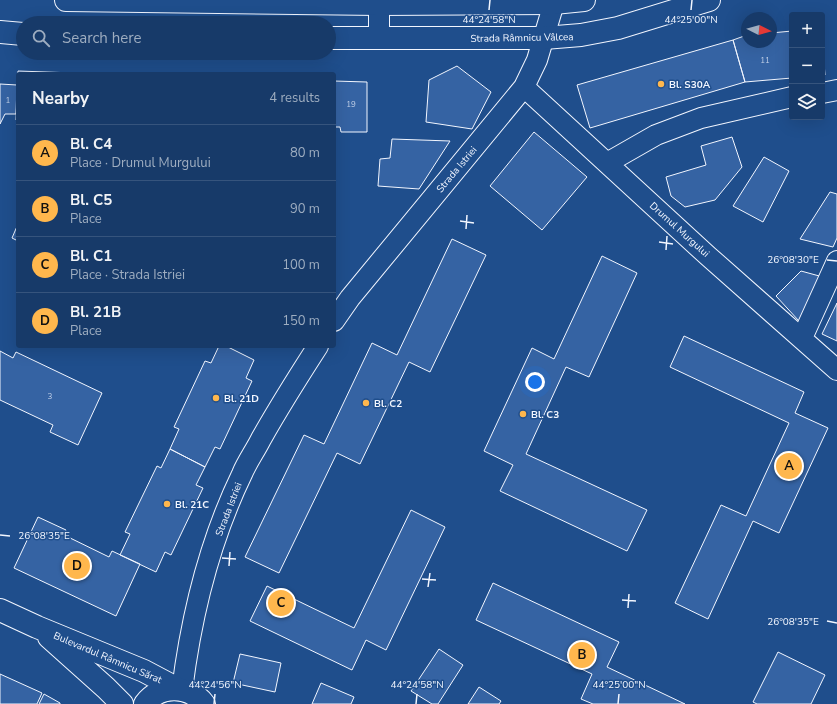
<!DOCTYPE html>
<meta charset="utf-8">
<style>
:root{--surface:#173a69;--page:#244571;--text:#f1f3f6;--muted:#9eadc0;--line:#36547d;--accent:#ffb74d}
body{margin:0;font-family:"Nunito Sans",sans-serif;background:var(--page);color:var(--text)}
.controls{position:absolute;right:12px;top:12px;display:grid;overflow:hidden;border-radius:4px;box-shadow:0 4px 16px #0002}
.controls button{width:36px;height:36px;display:grid;place-items:center;padding:0;border:0;border-bottom:1px solid var(--line);background:var(--surface);color:var(--text);font:20px sans-serif}
.compass{position:absolute;left:741px;top:12px;width:36px;height:36px;border-radius:50%;background:var(--surface);box-shadow:0 4px 16px #0002;rotate:96deg}
.you{position:absolute;left:535px;top:382px;width:14px;height:14px;margin:-10px;border:3px solid #fff;border-radius:50%;background:#1a73e8;box-shadow:0 0 0 6px #1a73e833}
.badge{display:grid;place-items:center;width:26px;height:26px;border-radius:50%;background:var(--accent);color:#111;font-size:13px;font-weight:700}
.pin{position:absolute;translate:-50% -50%;border:2px solid #fff;box-shadow:0 1px 4px #0006}
.list{margin:0;padding:0;list-style:none}
h2{display:flex;justify-content:space-between;align-items:center;height:52px;margin:0;padding:0 16px;font-size:17px}
h2 small{font-size:13px;font-weight:400;color:var(--muted)}
.list li{display:grid;grid-template-columns:26px 1fr auto;gap:12px;align-items:center;box-sizing:border-box;height:56px;padding:0 16px;border-top:1px solid var(--line)}
.list b{display:block;font-size:15px;white-space:nowrap}
.list p{margin:0;font-size:13px;white-space:nowrap;color:var(--muted)}
.list em{font-size:13px;font-style:normal;color:var(--muted)}
.icon{flex:none;width:22px;height:22px;fill:none;stroke:currentColor;stroke-width:2;stroke-linecap:round;stroke-linejoin:round}
.map{position:relative;flex:none;width:837px;height:704px;overflow:hidden}
.search{position:absolute;background:var(--surface);box-shadow:0 4px 16px #0002;left:16px;top:16px;width:320px;height:44px;display:flex;align-items:center;gap:10px;box-sizing:border-box;padding:0 14px;border-radius:22px;color:var(--muted);font-size:15px}
.panel{position:absolute;background:var(--surface);box-shadow:0 4px 16px #0002;left:16px;top:72px;width:320px;height:276px;border-radius:4px}
.map>svg:first-child{display:block}
</style>
<div class="map">
<svg width="837" height="704" viewBox="0 0 837 704">
<rect width="100%" height="100%" fill="#1f4e8c"/>
<!-- building -->
<path fill="#3563a3" stroke="#f2f6ff" d="M 792,31 L 792,78 L 745,82 L 733,40 L 747,35 L 747,42 L 771,42 L 771,33 Z
M 822,38 L 825,75 L 822,76 Z
M 733,40 L 745,82 L 590,128 L 577,85 Z
M 457,66 L 491,92 L 472,129 L 426,122 L 429,80 Z
M 18,71 L 103,74 L 18,74 L 18,120 L 16,120 Z
M 334,81 L 367,82 L 367,132 L 341,132 L 340,127 L 334,127 Z
M 0,84 L 17,85 L 16,114 L 5,114 L 0,124 Z
M 534,132 L 587,177 L 542,230 L 490,186 Z
M 732,137 L 742,167 L 715,200 L 685,207 L 671,196 L 666,177 L 706,165 L 701,146 Z
M 392,139 L 450,141 L 419,189 L 378,186 L 380,159 L 390,158 Z
M 764,157 L 789,171 L 763,222 L 733,206 Z
M 830,192 L 837,194 L 837,238 L 833,247 L 800,239 Z
M 18,224 L 18,241 L 12,238 Z
M 452,239 L 486,255 L 430,372 L 409,362 L 360,464 L 337,453 L 279,573 L 245,557 L 304,435 L 324,444 L 372,343 L 397,355 Z
M 602,256 L 637,273 L 589,377 L 566,367 L 526,454 L 647,510 L 627,551 L 500,491 L 513,465 L 484,451 L 532,348 L 554,359 Z
M 801,271 L 823,277 L 806,314 L 799,321 L 776,296 Z
M 837,303 L 837,341 L 822,334 Z
M 684,336 L 804,392 L 795,413 L 828,428 L 779,533 L 753,521 L 708,619 L 675,603 L 721,505 L 746,516 L 789,423 L 670,367 Z
M 219,346 L 226,346 L 254,360 L 246,378 L 252,381 L 220,449 L 215,447 L 205,467 L 170,449 L 179,429 L 174,427 L 205,361 L 211,363 Z
M 0,351 L 13,358 L 16,352 L 102,393 L 78,445 L 50,432 L 53,425 L 0,400 Z
M 170,449 L 205,467 L 196,485 L 203,488 L 171,555 L 165,552 L 156,572 L 120,555 L 130,534 L 125,532 L 157,466 L 161,468 Z
M 411,510 L 445,527 L 386,650 L 366,640 L 352,670 L 250,621 L 267,586 L 354,628 Z
M 38,517 L 66,530 L 64,535 L 109,557 L 112,551 L 140,564 L 116,616 L 14,568 Z
M 493,583 L 619,642 L 607,667 L 685,704 L 593,704 L 581,699 L 592,674 L 476,620 Z
M 439,649 L 463,665 L 438,704 L 432,704 L 411,691 Z
M 778,652 L 825,675 L 811,704 L 757,704 L 753,702 Z
M 240,654 L 281,663 L 275,692 L 233,683 Z
M 0,674 L 42,693 L 37,704 L 0,704 Z
M 321,683 L 354,697 L 351,704 L 312,704 Z
M 479,687 L 501,701 L 499,704 L 468,704 Z
M 44,694 L 60,703 L 60,704 L 39,704 Z"/>
<g fill="none" stroke-linecap="round" stroke-linejoin="round">
<defs>
<path id="minor" d="M 379,0 L 379,38
M 524,87 L 708,256 L 837,370
M 822,93 L 837,90
M 607,163 L 656,135 L 701,118 L 792,97
M 334,321 L 350,298 L 524,87 L 537,60 L 554,3
M 802,338 L 837,261
M 182,690 C 191,618 210,540 242,474 C 247,462 255,451 261,439 C 279,407 298,377 318,346"/>
<path id="tertiary" d="M 66,0 L 379,4 L 554,3 L 584,0
M 0,32 L 23,34
M 329,38 L 544,38 L 581,35 L 618,28 L 709,0
M 0,610 L 37,627 L 144,671 L 178,689
M 49,637 L 106,688 L 122,704
M 145,704 C 159,684 190,685 204,704"/>
</defs>
<!-- minor casing -->
<use href="#minor" stroke="#f2f6ff" stroke-width="22"/>
<!-- tertiary casing -->
<use href="#tertiary" stroke="#f2f6ff" stroke-width="24"/>
<!-- minor -->
<use href="#minor" stroke="#1f4e8c" stroke-width="20"/>
<!-- tertiary -->
<use href="#tertiary" stroke="#1f4e8c" stroke-width="22"/>
</g>
<!-- ticks -->
<path fill="none" stroke="#f2f6ff" stroke-width="1.5" d="M 489,10 L 490,0M 691,10 L 692,0M 460,221 L 474,223M 466,229 L 467,215M 659,242 L 673,244M 666,250 L 667,236M 827,260 L 837,261M 0,535 L 10,536M 222,558 L 236,559M 229,566 L 230,552M 422,579 L 436,580M 428,587 L 430,573M 622,600 L 636,601M 628,608 L 629,594M 827,621 L 837,623M 214,704 L 215,694M 416,704 L 417,694M 618,704 L 619,694"/>
<!-- markers -->
<g fill="#ffb74d" stroke="#1f4e8c" stroke-width="1.5">
<circle cx="661" cy="84" r="4"/>
<circle cx="216" cy="398" r="4"/>
<circle cx="366" cy="403" r="4"/>
<circle cx="523" cy="414" r="4"/>
<circle cx="167" cy="504" r="4"/>
</g>
<g text-anchor="middle" stroke-width="3" stroke-linejoin="round" paint-order="stroke">
<!-- number labels -->
<g font-size="8" fill="#c3d1e8">
<text x="765" y="63">11</text>
<text x="8" y="103">1</text>
<text x="351" y="107">19</text>
<text x="50" y="399">3</text>
</g>
<!-- street labels -->
<g font-size="10" fill="#f2f6ff" stroke="#1f4e8c">
<text transform="translate(522 37) rotate(-1)" y="4">Strada Râmnicu Vâlcea</text>
<text transform="translate(456 169) rotate(-50)" y="4">Strada Istriei</text>
<text transform="translate(680 229) rotate(42)" y="4">Drumul Murgului</text>
<text transform="translate(228 509) rotate(-69)" y="4">Strada Istriei</text>
<text transform="translate(108 657) rotate(23)" y="4">Bulevardul Râmnicu Sărat</text>
</g>
<!-- poi labels -->
<g font-size="10" font-weight="bold" fill="#f2f6ff" stroke="#1f4e8c" text-anchor="start">
<text x="669" y="88">Bl. S30A</text>
<text x="224" y="402">Bl. 21D</text>
<text x="374" y="407">Bl. C2</text>
<text x="531" y="418">Bl. C3</text>
<text x="175" y="508">Bl. 21C</text>
</g>
</g>
<g font-size="10" text-anchor="middle" fill="#f2f6ff" stroke="#1f4e8c" stroke-width="3" stroke-linejoin="round" paint-order="stroke">
<text x="489" y="23">44°24'58"N</text>
<text x="691" y="23">44°25'00"N</text>
<text x="793" y="263">26°08'30"E</text>
<text x="44" y="539">26°08'35"E</text>
<text x="793" y="625">26°08'35"E</text>
<text x="215" y="688">44°24'56"N</text>
<text x="417" y="688">44°24'58"N</text>
<text x="619" y="688">44°25'00"N</text>
</g>
</svg>
<div class="controls">
<button>+</button>
<button>−</button>
<button><svg class="icon" aria-label="layers" viewBox="0 0 24 24"><path d="M12 4l9 5-9 5-9-5zM3 14l9 5 9-5"/></svg></button>
</div>
<svg class="compass" viewBox="-18 -18 36 36"><path d="M0-13l5 13h-10z" fill="#e53935"/><path d="M0 13l5-13h-10z" fill="#9eadc0"/></svg>
<div class="you"></div>
<div class="pin badge" style="left:789px;top:466px">A</div>
<div class="pin badge" style="left:582px;top:655px">B</div>
<div class="pin badge" style="left:281px;top:603px">C</div>
<div class="pin badge" style="left:77px;top:566px">D</div>
<div class="search"><svg class="icon" aria-label="search" viewBox="0 0 24 24"><circle cx="10" cy="10" r="6"/><path d="M15 15l6 6"/></svg>Search here</div>
<section class="panel">
<h2>Nearby<small>4 results</small></h2>
<ul class="list">
<li><span class="badge">A</span><div><b>Bl. C4</b><p>Place · Drumul Murgului</p></div><em>80 m</em></li>
<li><span class="badge">B</span><div><b>Bl. C5</b><p>Place</p></div><em>90 m</em></li>
<li><span class="badge">C</span><div><b>Bl. C1</b><p>Place · Strada Istriei</p></div><em>100 m</em></li>
<li><span class="badge">D</span><div><b>Bl. 21B</b><p>Place</p></div><em>150 m</em></li>
</ul>
</section>
</div>
